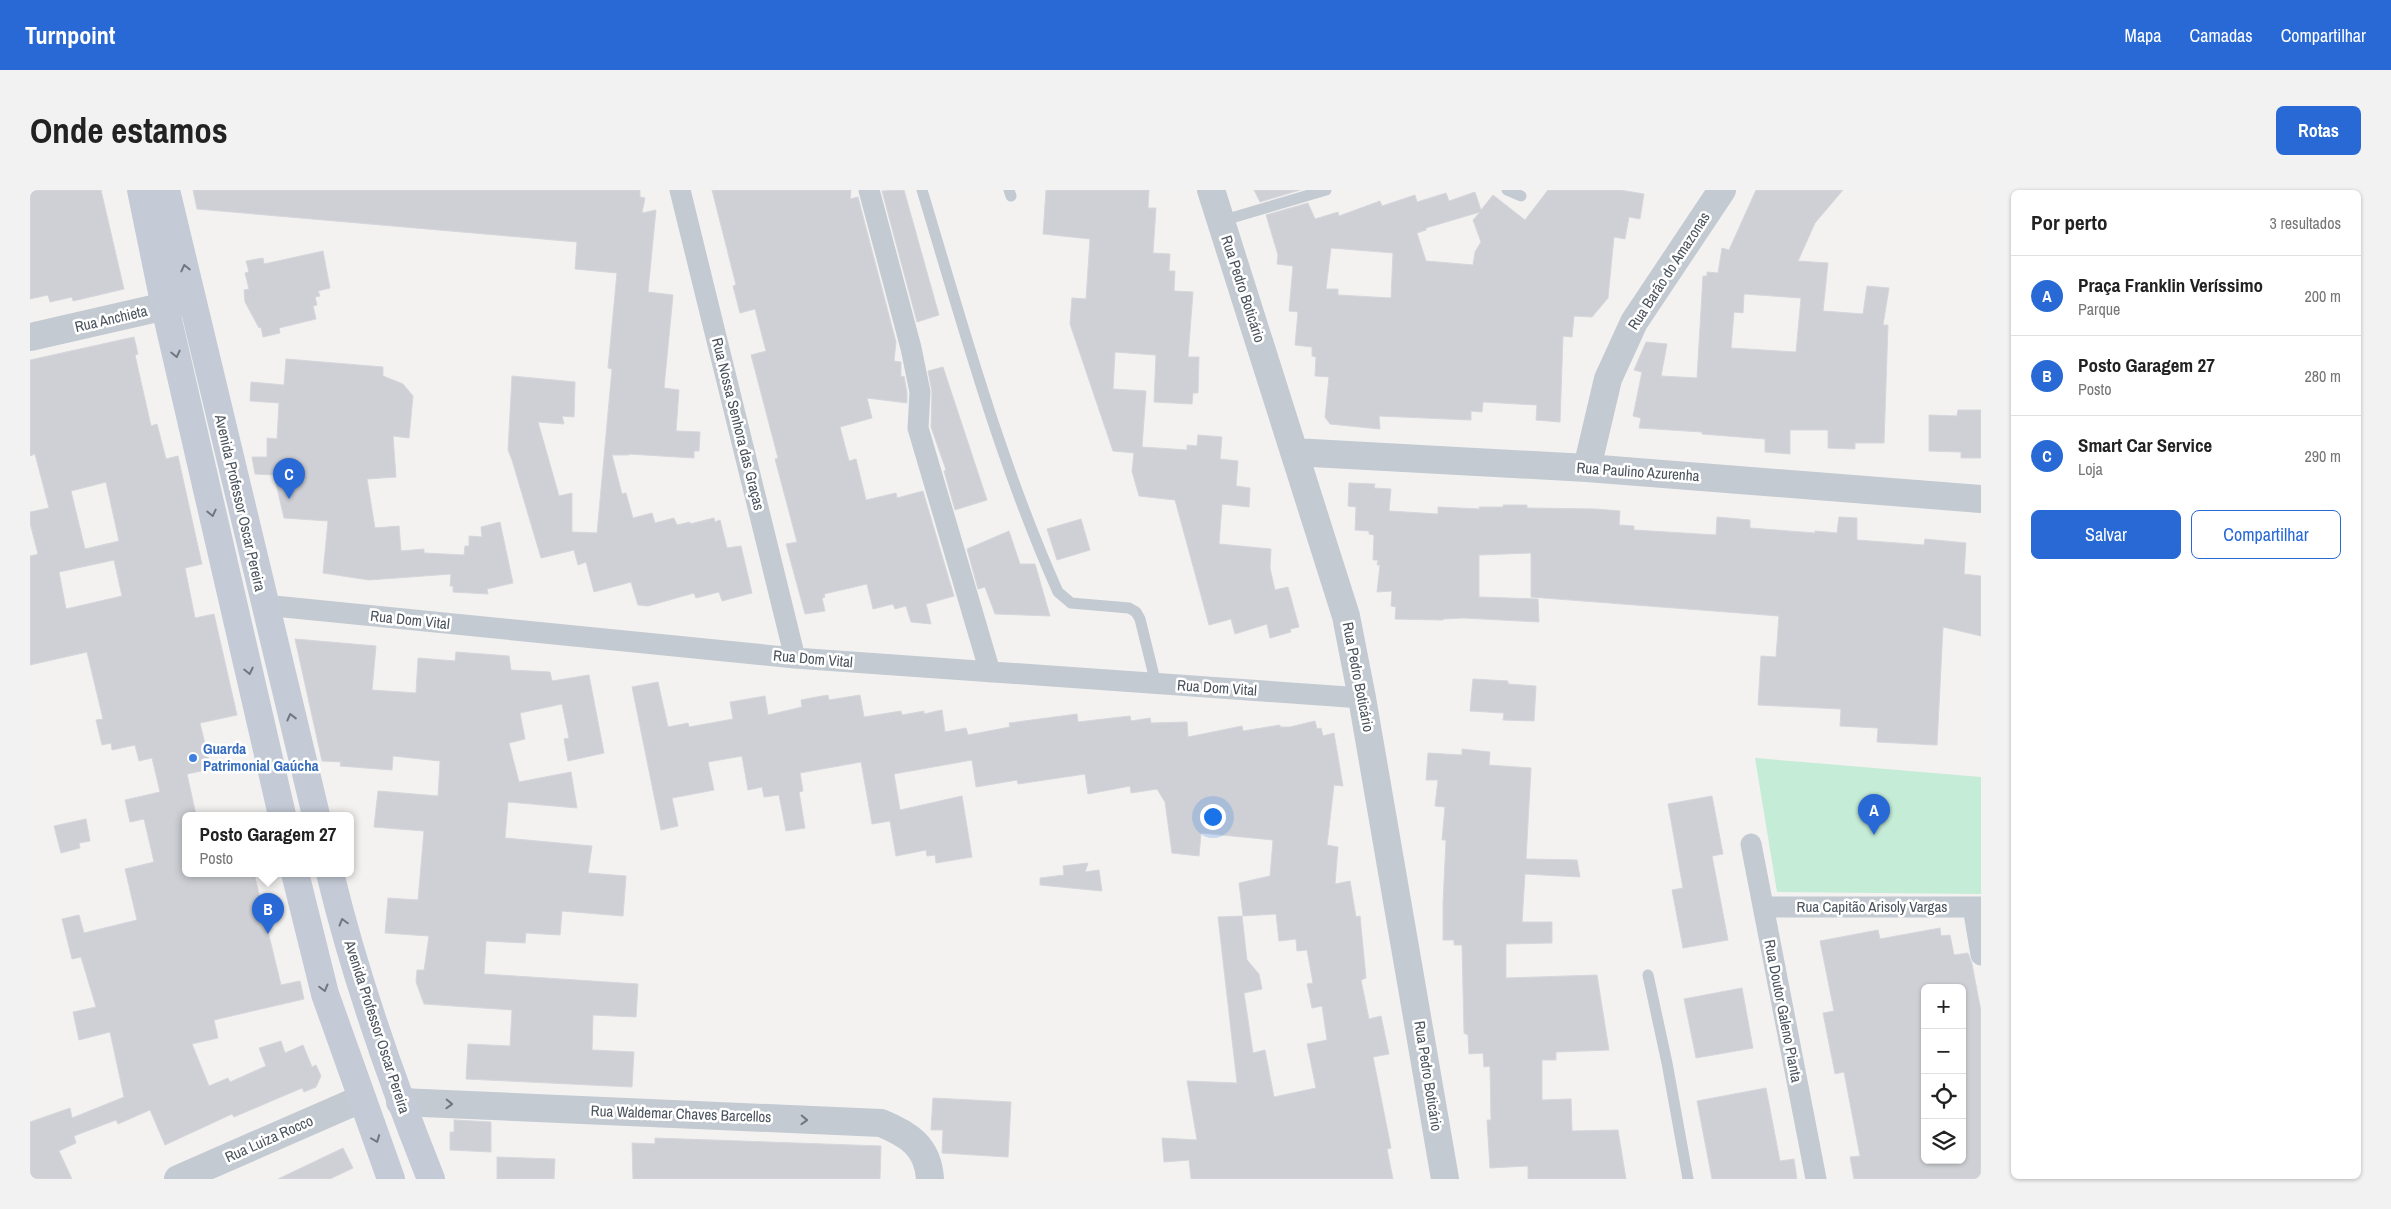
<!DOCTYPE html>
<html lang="pt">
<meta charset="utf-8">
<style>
:root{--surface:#fff;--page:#f2f2f2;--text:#222;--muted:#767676;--line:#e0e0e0;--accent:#2869d6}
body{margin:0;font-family:"Archivo Narrow",sans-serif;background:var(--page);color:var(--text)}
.controls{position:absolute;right:15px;bottom:15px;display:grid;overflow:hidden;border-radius:8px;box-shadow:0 1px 4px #0004}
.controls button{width:45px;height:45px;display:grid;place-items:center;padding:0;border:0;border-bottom:1px solid var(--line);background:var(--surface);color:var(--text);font:25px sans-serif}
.you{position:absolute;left:1182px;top:626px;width:18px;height:18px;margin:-12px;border:4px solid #fff;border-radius:50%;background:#1a73e8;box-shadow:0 0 0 8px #1a73e833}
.badge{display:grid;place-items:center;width:32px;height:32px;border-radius:50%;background:var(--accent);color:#fff;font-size:16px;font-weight:700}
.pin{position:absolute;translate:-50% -41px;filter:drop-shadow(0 1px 2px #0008)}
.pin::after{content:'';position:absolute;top:26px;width:18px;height:15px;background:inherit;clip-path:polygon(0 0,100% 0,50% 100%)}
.popup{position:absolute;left:152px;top:622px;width:172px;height:65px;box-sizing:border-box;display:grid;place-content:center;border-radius:8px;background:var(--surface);filter:drop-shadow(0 1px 4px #0005);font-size:16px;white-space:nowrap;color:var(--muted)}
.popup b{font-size:19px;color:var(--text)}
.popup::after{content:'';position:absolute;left:50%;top:100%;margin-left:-10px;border:10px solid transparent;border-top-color:var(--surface)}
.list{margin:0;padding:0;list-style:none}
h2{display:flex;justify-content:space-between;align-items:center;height:65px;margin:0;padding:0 20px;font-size:21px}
h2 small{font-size:16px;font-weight:400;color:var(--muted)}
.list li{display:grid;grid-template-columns:32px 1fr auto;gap:15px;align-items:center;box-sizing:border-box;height:80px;padding:0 20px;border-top:1px solid var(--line)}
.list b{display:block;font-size:19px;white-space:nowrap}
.list p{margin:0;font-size:16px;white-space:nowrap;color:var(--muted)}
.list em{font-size:16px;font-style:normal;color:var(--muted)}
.actions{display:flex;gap:10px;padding:15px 20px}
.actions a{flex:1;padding:11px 0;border:1px solid var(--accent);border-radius:8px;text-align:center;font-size:18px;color:var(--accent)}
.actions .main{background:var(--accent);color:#fff}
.icon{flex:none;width:28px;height:28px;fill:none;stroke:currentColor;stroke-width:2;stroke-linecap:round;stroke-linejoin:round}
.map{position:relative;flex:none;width:1951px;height:989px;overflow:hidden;border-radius:8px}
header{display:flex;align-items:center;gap:30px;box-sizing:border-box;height:70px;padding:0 25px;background:var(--accent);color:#fff}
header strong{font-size:24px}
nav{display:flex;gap:28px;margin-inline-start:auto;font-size:18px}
.intro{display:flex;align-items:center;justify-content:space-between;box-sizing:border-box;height:120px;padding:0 30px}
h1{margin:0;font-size:35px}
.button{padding:12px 22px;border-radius:8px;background:var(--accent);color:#fff;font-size:18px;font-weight:700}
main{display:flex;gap:30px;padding:0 30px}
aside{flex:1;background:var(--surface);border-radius:8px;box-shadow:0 1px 4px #0004}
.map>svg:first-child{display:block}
</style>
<header>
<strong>Turnpoint</strong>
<nav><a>Mapa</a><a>Camadas</a><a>Compartilhar</a></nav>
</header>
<div class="intro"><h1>Onde estamos</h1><a class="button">Rotas</a></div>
<main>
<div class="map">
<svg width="1951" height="989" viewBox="0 0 1951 989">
<rect width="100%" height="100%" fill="#f3f2f1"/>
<!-- green -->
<path fill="#c4ecd7" d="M 1725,568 L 1951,587 L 1951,704 L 1747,702 Z"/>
<!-- building -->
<path fill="#cfd0d5" stroke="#d6d7dc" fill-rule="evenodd" d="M 0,0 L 71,0 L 94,99 L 43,111 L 42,107 L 20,112 L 18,105 L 0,109 Z
M 163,0 L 610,0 L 610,7 L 615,8 L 612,23 L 626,20 L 618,102 L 643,105 L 634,198 L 649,200 L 646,241 L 670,242 L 669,261 L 664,261 L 664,268 L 599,264 L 599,265 L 582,265 L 592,304 L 596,303 L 603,328 L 622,323 L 625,333 L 644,328 L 647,335 L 660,332 L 660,334 L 684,328 L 685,332 L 690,330 L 697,358 L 711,356 L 722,403 L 692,411 L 689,402 L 666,408 L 664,403 L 618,416 L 608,415 L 601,392 L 564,402 L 556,372 L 548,375 L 544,360 L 511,368 L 482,270 L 478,260 L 482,186 L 545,192 L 544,227 L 532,226 L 534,234 L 508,232 L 529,306 L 542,303 L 542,342 L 567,343 L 582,179 L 578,178 L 587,83 L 545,79 L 547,52 L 167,19 Z
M 682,0 L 821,0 L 820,9 L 828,7 L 866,152 L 864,171 L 871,172 L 871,187 L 874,186 L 877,203 L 877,213 L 837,208 L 842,228 L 810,237 L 819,271 L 826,269 L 836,310 L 866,303 L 867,308 L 893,301 L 924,406 L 896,414 L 901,434 L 881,432 L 876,416 L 865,419 L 863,414 L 843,419 L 837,394 L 794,404 L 795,407 L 792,408 L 795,421 L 775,424 L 756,354 L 767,352 L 745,269 L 748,268 L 721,165 L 736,161 L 725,119 L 710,123 L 703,96 L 706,95 Z
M 874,0 L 909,125 L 887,132 L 852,1 Z
M 1016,0 L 1119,0 L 1118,18 L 1126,18 L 1123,63 L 1140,64 L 1139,81 L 1145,81 L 1144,101 L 1163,102 L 1158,167 L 1169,167 L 1168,203 L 1163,203 L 1162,214 L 1124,212 L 1126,165 L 1085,162 L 1083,199 L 1116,201 L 1112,257 L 1157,260 L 1157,255 L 1167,256 L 1168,245 L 1192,247 L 1190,269 L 1208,271 L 1206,296 L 1220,298 L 1219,317 L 1192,314 L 1189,354 L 1241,359 L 1240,378 L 1245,400 L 1258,397 L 1269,437 L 1260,439 L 1261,442 L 1240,448 L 1237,434 L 1205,444 L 1201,429 L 1179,435 L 1145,310 L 1109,306 L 1102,281 L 1104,263 L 1083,261 L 1040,134 L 1042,108 L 1056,109 L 1060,49 L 1013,44 Z
M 1224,0 L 1270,0 L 1230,12 Z
M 1518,0 L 1590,0 L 1614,4 L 1610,29 L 1599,27 L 1595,49 L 1584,47 L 1578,108 L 1562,127 L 1544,126 L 1542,147 L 1533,146 L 1530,232 L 1506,230 L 1507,215 L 1453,212 L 1452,222 L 1441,221 L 1441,230 L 1349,226 L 1350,239 L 1300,234 L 1295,227 L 1299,187 L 1285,186 L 1286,167 L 1282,166 L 1282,157 L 1265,155 L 1268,122 L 1259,121 L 1263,76 L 1247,74 L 1248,65 L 1236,25 L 1278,13 L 1285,29 L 1308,22 L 1309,26 L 1350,11 L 1352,16 L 1385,5 L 1387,12 L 1416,3 L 1419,11 L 1445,2 L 1451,20 L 1463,5 L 1495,30 ZM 1450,22 L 1443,30 L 1451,52 L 1445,62 L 1443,75 L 1396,71 L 1387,43 L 1396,40 L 1396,38 ZM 1301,58 L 1363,63 L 1361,108 L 1308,105 L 1308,99 L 1296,99 Z
M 1726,0 L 1813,0 L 1785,33 L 1768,71 L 1798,73 L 1793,121 L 1833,124 L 1837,96 L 1859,98 L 1853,135 L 1858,135 L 1854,253 L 1825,253 L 1825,259 L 1798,258 L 1798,240 L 1760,240 L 1760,264 L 1735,262 L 1735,249 L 1672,244 L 1672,242 L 1609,238 L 1611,228 L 1603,226 L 1612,182 L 1604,180 L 1616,152 L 1637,154 L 1631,186 L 1667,188 L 1673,86 L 1677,86 L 1677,82 L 1688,83 L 1692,58 L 1699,60 ZM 1714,104 L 1771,108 L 1766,162 L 1701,158 L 1704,122 L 1713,123 Z
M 293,61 L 300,98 L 288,101 L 290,106 L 285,107 L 287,115 L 283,116 L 286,129 L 249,138 L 250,143 L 233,147 L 231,137 L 229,138 L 215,112 L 214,100 L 219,99 L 215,83 L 219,82 L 216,71 L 233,68 L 234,74 Z
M 104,147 L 108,164 L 105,165 L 121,236 L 127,234 L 136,269 L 148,266 L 167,352 L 172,374 L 155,378 L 165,428 L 184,424 L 207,525 L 170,533 L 181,579 L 157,584 L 166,625 L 156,625 L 156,683 L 224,683 L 251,795 L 270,791 L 274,809 L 184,830 L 188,848 L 162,854 L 179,896 L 198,888 L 200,892 L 236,876 L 229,858 L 251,851 L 255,863 L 273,855 L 282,877 L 286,875 L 291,886 L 286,897 L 274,902 L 272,898 L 204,927 L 202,924 L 135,955 L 120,920 L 88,934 L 86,930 L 44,946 L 46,953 L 29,961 L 42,989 L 0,989 L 0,932 L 40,918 L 42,928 L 94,907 L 80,842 L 49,850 L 43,822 L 66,817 L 51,767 L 42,769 L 32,729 L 49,725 L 54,743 L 107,730 L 95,679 L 124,672 L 114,629 L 100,632 L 95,610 L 130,602 L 122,568 L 109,571 L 105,555 L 82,560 L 81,553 L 72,555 L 66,530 L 73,529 L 57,462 L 0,475 L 0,366 L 8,364 L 0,333 L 0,322 L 19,318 L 5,264 L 0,266 L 0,170 ZM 76,292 L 89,351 L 55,359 L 41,301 ZM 84,370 L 92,406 L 36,419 L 29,382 Z
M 256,169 L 353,177 L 353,186 L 373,194 L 383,206 L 379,248 L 363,246 L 366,287 L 337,289 L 345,338 L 369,336 L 371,361 L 394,359 L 394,363 L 434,365 L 435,356 L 439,356 L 439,346 L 452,347 L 451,337 L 470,332 L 483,393 L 457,399 L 458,404 L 423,402 L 423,396 L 420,396 L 421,384 L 339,390 L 293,383 L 298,331 L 254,328 L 244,285 L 225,284 L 222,267 L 237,267 L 237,248 L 247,249 L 249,213 L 220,211 L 221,192 L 254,195 Z
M 913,177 L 957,310 L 925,320 L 914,281 L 916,280 L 901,237 L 902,202 L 898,181 Z
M 1928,220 L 1951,220 L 1951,268 L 1931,268 L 1931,262 L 1899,261 L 1899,225 L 1927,226 Z
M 1319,293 L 1345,294 L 1344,298 L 1361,299 L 1359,321 L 1408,324 L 1408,317 L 1450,319 L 1449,317 L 1473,317 L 1473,315 L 1497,315 L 1497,318 L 1566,319 L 1590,321 L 1589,335 L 1604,336 L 1604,340 L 1686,345 L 1687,327 L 1720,330 L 1720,338 L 1785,343 L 1785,341 L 1807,343 L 1809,327 L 1827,328 L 1827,350 L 1894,355 L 1895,349 L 1936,353 L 1934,384 L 1951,386 L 1951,446 L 1913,437 L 1907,555 L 1847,552 L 1848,538 L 1810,536 L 1811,519 L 1728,515 L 1731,466 L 1746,467 L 1749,426 L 1501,407 L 1501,363 L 1449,365 L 1449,407 L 1508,409 L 1509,432 L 1433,428 L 1413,429 L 1413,430 L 1365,429 L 1366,417 L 1361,416 L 1362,401 L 1347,402 L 1350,375 L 1347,375 L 1348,370 L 1343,370 L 1344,345 L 1339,344 L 1339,341 L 1325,340 L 1326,317 L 1318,316 Z
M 1051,329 L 1060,360 L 1027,370 L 1017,339 Z
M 979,341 L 990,374 L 1005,374 L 1020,426 L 965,424 L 955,397 L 948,399 L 937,359 Z
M 265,449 L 346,456 L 342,500 L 386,503 L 388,468 L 425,471 L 426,462 L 479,466 L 481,480 L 520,482 L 522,491 L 559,485 L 574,563 L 538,571 L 534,549 L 539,548 L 532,514 L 490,523 L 495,549 L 479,553 L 489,592 L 541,582 L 547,618 L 478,612 L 475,648 L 562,656 L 558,683 L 596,686 L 593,726 L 532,721 L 530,745 L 496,743 L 495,753 L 456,751 L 454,784 L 608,794 L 606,827 L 563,825 L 562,860 L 604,862 L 602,897 L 436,889 L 438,854 L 480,856 L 482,820 L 394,814 L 386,792 L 387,780 L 394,780 L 399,746 L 355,743 L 358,708 L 388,710 L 394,641 L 344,637 L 348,601 L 408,606 L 410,571 L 363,566 L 362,580 L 310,576 L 311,572 L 292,571 Z
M 1443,489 L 1478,491 L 1478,494 L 1506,496 L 1504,531 L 1473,530 L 1474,523 L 1440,521 Z
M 628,492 L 638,537 L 658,533 L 659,537 L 703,529 L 700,512 L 735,506 L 738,525 L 772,517 L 771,510 L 781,508 L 798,505 L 799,510 L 830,505 L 834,527 L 871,521 L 872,525 L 894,521 L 894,524 L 912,520 L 915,542 L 936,538 L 938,545 L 980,537 L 979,533 L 1047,524 L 1048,532 L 1100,526 L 1101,531 L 1120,528 L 1121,533 L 1157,532 L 1158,547 L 1212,536 L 1213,541 L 1250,535 L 1250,537 L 1260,537 L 1285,531 L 1287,539 L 1291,538 L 1293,546 L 1304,543 L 1313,596 L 1304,595 L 1297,655 L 1308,657 L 1305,694 L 1320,691 L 1326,727 L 1330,726 L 1336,788 L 1331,790 L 1339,829 L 1351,826 L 1359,864 L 1343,867 L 1361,958 L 1357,959 L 1363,989 L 1161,989 L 1159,970 L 1134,972 L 1132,948 L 1167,950 L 1157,891 L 1207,893 L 1188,727 L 1212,726 L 1217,770 L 1229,784 L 1232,799 L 1214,803 L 1223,863 L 1235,860 L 1244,907 L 1286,898 L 1277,854 L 1297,850 L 1292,816 L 1282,818 L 1277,794 L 1283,793 L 1277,760 L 1267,761 L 1266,749 L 1249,751 L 1246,724 L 1213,726 L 1209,693 L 1240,686 L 1243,650 L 1171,643 L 1169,666 L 1142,663 L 1135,612 L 1127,599 L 1101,603 L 1100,596 L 1058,604 L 1055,584 L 988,594 L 987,590 L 946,597 L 942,570 L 864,584 L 870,620 L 932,606 L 942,667 L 906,673 L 905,665 L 897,666 L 896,660 L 866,666 L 860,631 L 842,634 L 831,572 L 770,583 L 773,601 L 769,602 L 775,638 L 756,641 L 749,605 L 734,607 L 732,597 L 718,600 L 712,566 L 678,572 L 684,600 L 642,608 L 648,636 L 631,640 L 602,497 Z
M 1432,559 L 1460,562 L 1459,575 L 1501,578 L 1496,669 L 1547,670 L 1550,687 L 1495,684 L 1492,732 L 1522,732 L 1522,753 L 1476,754 L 1476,788 L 1567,785 L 1579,860 L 1526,862 L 1526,870 L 1512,870 L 1512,910 L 1541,909 L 1542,941 L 1588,940 L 1596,989 L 1498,989 L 1498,976 L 1460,978 L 1457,930 L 1461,930 L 1460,876 L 1454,877 L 1453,863 L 1439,864 L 1438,845 L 1434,843 L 1432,755 L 1424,755 L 1424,750 L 1413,750 L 1413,714 L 1416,650 L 1412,650 L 1415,617 L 1405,616 L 1408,590 L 1396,590 L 1398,563 L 1432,565 Z
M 1682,606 L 1693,664 L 1682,666 L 1698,750 L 1653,758 L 1642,700 L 1653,698 L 1638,614 Z
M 56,629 L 60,651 L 49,653 L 50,658 L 31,663 L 24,636 Z
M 1058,673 L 1055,682 L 1069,680 L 1072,701 L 1010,695 L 1010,688 L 1034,685 L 1033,676 Z
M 1910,738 L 1911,746 L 1920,745 L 1924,765 L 1938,763 L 1942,774 L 1951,821 L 1951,989 L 1824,989 L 1820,967 L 1830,966 L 1814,882 L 1805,884 L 1793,823 L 1804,821 L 1790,751 L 1848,740 L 1850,749 ZM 1895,798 L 1932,798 L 1932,970 L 1895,970 Z
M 1712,798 L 1723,858 L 1666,868 L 1654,809 Z
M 1736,898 L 1750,971 L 1764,969 L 1767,989 L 1682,989 L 1667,911 Z
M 903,908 L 981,912 L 978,967 L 912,963 L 913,940 L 901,940 Z
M 424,930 L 461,932 L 461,962 L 420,960 L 420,942 L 424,942 Z
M 625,948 L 851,956 L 850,989 L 603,989 L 602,953 L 625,954 Z
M 313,958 L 323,978 L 300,989 L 248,989 Z
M 467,967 L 525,969 L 524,989 L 467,989 Z"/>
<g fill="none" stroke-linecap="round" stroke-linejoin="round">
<!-- service -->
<path stroke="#c3cad1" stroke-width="11" d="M 892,0 C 933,136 970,272 1028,402 L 1041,413 L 1099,418 L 1106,422 L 1110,429 L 1126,494
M 979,0 L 981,6
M 1477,0 L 1491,6
M 1191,31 L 1296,0
M 1618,785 L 1637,873 L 1658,989"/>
<!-- minor -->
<path stroke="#c3cad1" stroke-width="21" d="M 650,0 L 765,468
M 839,0 L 881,158 L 890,202 L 888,238 L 960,482
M 234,415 L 765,468 L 1332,508
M 1721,654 L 1786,989
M 1733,717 L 1951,717
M 1943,717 L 1951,765"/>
<!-- tertiary -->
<path stroke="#c3cad1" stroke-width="28" d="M 1181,0 L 1316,426 L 1332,508 L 1415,989
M 0,147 L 162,110
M 1264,262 L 1557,278 L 1951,309
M 1557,278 L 1578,189 L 1604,132 L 1692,0
M 370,912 L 851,933 C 878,944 898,956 900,989
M 148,989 L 331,909"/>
<!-- secondary -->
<path stroke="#c4cbd6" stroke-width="28" d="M 111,0 L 135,117 L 252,625
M 136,0 L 286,625
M 265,683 L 295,804 L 361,989
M 300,683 C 325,787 361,889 401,989"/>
</g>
<!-- one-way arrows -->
<defs><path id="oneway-chevron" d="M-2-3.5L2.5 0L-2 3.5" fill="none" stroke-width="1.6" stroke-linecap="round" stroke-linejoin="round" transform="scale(1.25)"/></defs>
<g stroke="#6f7781">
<use href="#oneway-chevron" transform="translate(155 78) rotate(-103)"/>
<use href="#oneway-chevron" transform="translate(146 164) rotate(77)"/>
<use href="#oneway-chevron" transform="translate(182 323) rotate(77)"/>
<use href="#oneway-chevron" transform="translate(219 481) rotate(77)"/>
<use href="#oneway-chevron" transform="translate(261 527) rotate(-104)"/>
<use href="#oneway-chevron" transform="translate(313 732) rotate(-106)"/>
<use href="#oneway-chevron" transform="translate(294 798) rotate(75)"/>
<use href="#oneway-chevron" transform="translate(346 949) rotate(69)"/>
</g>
<g stroke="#6e7780">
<use href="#oneway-chevron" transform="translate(419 914) rotate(2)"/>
<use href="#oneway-chevron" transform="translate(774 930) rotate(2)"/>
</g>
<!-- markers -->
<circle fill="#3f7fe0" stroke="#fff" stroke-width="2" cx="163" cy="568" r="5"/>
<g text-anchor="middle" stroke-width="5" stroke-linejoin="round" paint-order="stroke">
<!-- street labels -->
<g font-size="15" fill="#4a535d" stroke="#fff">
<text transform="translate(1639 81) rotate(-57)" y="5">Rua Barão do Amazonas</text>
<text transform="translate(1213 99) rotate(72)" y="5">Rua Pedro Boticário</text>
<text transform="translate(81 129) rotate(-13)" y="5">Rua Anchieta</text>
<text transform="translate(708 234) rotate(76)" y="5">Rua Nossa Senhora das Graças</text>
<text transform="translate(1608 282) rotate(4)" y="5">Rua Paulino Azurenha</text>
<text transform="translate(210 313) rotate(77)" y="5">Avenida Professor Oscar Pereira</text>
<text transform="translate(380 430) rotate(6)" y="5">Rua Dom Vital</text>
<text transform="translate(783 469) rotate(5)" y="5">Rua Dom Vital</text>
<text transform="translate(1328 487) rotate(79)" y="5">Rua Pedro Boticário</text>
<text transform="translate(1187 498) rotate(4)" y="5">Rua Dom Vital</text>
<text x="1842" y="722">Rua Capitão Arisoly Vargas</text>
<text transform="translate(1753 821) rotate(79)" y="5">Rua Doutor Galeno Pianta</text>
<text transform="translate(347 837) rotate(72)" y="5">Avenida Professor Oscar Pereira</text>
<text transform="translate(1398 886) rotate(81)" y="5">Rua Pedro Boticário</text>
<text transform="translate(651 924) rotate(2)" y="5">Rua Waldemar Chaves Barcellos</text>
<text transform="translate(239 949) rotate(-24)" y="5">Rua Luiza Rocco</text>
</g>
<!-- shop labels -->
<g font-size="15" font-weight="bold" fill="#366cbe" stroke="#fff" text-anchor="start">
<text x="173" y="564">Guarda<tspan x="173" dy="17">Patrimonial Gaúcha</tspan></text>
</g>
</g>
</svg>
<div class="controls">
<button>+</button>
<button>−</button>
<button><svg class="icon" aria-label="locate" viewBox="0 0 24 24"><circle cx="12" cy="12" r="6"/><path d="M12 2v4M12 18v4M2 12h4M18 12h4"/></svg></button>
<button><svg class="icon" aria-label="layers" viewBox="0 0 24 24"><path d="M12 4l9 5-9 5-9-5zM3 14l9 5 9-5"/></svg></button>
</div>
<div class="you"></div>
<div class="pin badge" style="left:1844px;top:645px">A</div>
<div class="pin badge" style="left:238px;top:744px">B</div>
<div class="popup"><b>Posto Garagem 27</b>Posto</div>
<div class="pin badge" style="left:259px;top:309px">C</div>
</div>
<aside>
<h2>Por perto<small>3 resultados</small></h2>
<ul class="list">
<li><span class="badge">A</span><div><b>Praça Franklin Veríssimo</b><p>Parque</p></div><em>200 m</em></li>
<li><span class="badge">B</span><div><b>Posto Garagem 27</b><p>Posto</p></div><em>280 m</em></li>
<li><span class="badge">C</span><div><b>Smart Car Service</b><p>Loja</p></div><em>290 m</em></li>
</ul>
<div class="actions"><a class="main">Salvar</a><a>Compartilhar</a></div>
</aside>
</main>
